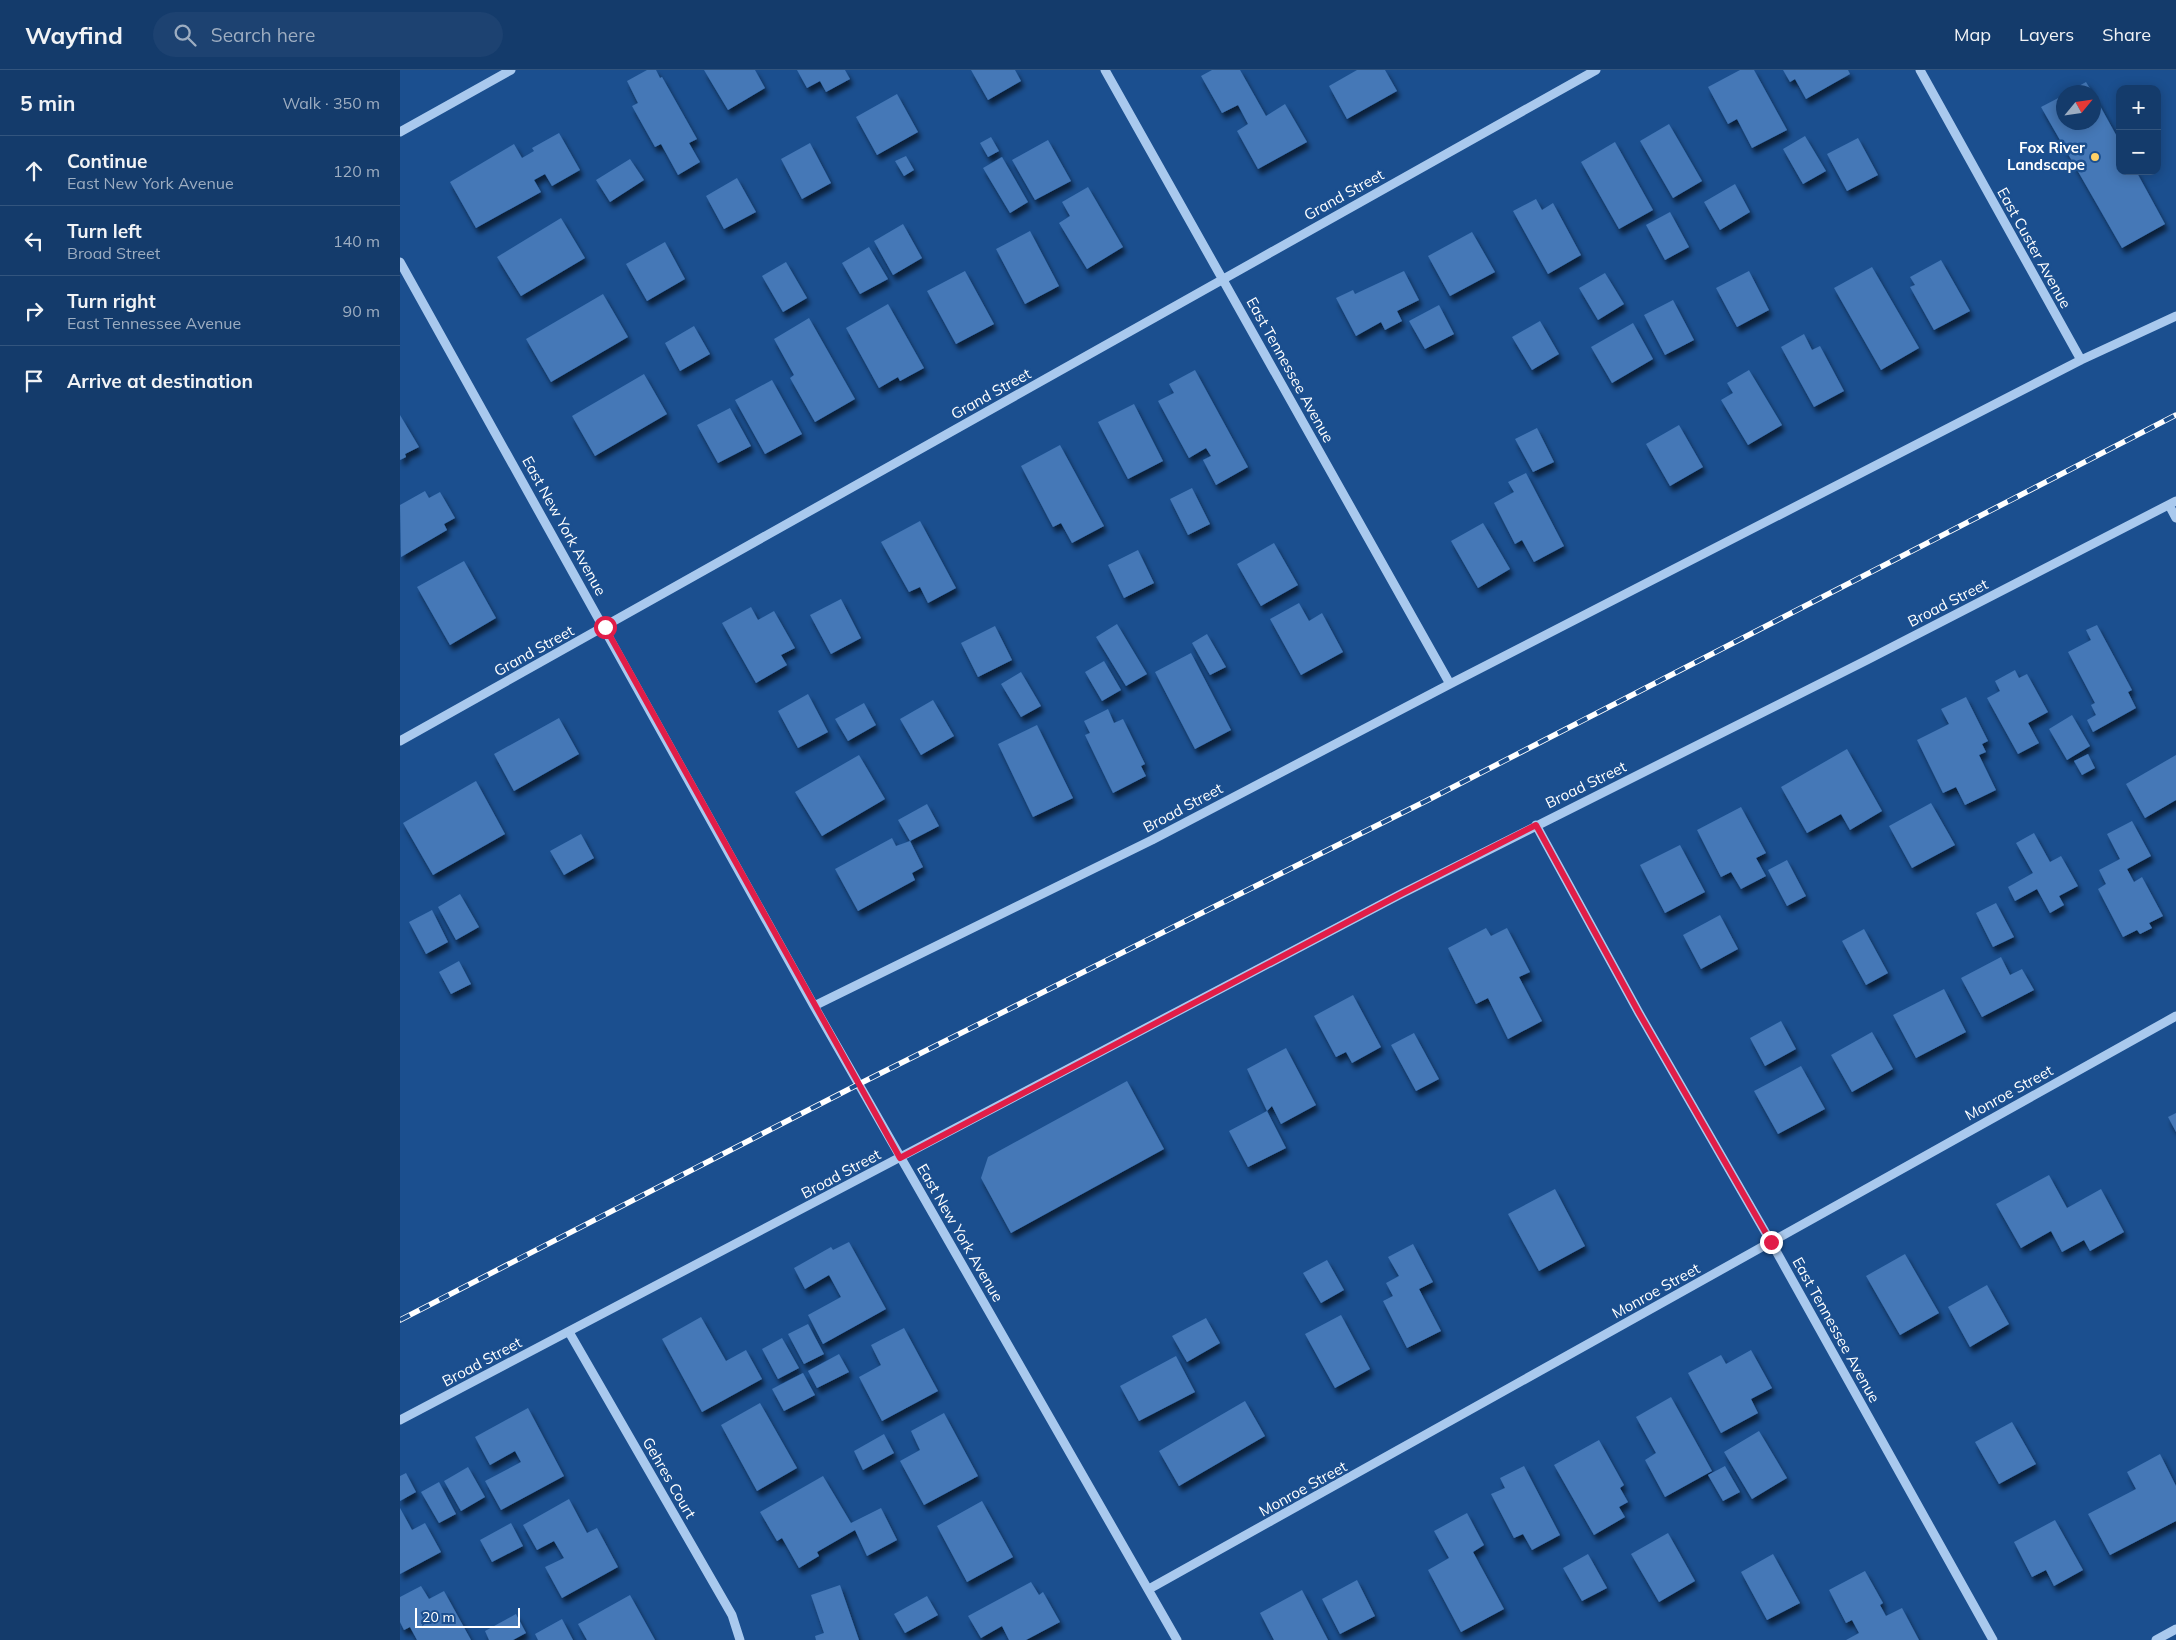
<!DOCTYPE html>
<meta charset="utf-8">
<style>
:root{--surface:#143b6b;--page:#1d4271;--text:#f1f3f6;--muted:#9dadc1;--line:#33557e}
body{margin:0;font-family:Mulish,sans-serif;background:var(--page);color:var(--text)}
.controls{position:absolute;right:15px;top:15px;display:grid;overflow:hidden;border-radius:10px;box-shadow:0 2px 12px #0003}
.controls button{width:45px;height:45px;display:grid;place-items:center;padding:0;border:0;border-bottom:1px solid var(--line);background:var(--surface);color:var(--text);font:25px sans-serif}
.compass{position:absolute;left:1656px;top:15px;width:45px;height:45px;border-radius:50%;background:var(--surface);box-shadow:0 2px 12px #0003;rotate:61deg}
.scale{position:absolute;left:15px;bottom:12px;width:105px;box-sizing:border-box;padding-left:5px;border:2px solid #fff;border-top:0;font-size:14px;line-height:18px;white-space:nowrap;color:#fff;-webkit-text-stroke:4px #1b4f8f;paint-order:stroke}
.stop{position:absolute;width:15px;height:15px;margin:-11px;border:4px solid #e11d48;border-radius:50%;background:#fff}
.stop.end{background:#e11d48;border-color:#fff;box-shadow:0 1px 5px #0008}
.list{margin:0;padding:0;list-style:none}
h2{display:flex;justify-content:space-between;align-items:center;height:65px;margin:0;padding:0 20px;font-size:21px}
h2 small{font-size:16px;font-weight:400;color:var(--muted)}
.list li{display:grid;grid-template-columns:32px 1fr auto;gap:15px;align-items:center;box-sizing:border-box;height:70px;padding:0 20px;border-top:1px solid var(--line)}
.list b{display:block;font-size:19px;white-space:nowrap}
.list p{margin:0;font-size:16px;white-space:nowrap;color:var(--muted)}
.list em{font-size:16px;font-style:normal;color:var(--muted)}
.icon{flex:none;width:28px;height:28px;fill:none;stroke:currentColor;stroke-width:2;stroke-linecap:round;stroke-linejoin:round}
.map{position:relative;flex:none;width:1776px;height:1570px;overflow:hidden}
header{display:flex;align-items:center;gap:30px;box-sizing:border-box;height:70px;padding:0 25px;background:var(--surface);border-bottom:1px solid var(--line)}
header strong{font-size:24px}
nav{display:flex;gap:28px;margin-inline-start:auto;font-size:18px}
.search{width:350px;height:45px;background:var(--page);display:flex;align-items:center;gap:12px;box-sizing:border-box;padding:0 18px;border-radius:28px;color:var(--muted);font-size:19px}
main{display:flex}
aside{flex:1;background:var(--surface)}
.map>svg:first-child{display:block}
</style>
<header>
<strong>Wayfind</strong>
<div class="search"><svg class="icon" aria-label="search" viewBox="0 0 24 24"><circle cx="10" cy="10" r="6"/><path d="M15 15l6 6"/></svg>Search here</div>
<nav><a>Map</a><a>Layers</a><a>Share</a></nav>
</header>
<main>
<aside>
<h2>5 min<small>Walk · 350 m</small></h2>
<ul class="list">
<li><svg class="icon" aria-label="ahead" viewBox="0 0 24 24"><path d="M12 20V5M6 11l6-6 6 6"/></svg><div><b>Continue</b><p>East New York Avenue</p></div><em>120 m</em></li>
<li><svg class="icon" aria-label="left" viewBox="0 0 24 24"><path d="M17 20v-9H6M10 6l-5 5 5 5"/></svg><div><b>Turn left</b><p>Broad Street</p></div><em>140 m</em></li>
<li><svg class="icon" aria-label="right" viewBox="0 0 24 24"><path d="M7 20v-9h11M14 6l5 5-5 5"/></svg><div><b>Turn right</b><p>East Tennessee Avenue</p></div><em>90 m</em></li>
<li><svg class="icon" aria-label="arrive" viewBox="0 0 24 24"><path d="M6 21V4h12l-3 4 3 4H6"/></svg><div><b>Arrive at destination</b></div></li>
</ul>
</aside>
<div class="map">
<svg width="1776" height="1570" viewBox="0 0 1776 1570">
<defs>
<filter id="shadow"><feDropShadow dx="3" dy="5.5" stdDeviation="2.5" flood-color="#0009"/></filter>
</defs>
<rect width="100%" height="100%" fill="#1b4f8f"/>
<!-- building -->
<path fill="#4478b7" filter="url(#shadow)" d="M 247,0 L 256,0 L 260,8 L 262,7 L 297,69 L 289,73 L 300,92 L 278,105 L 261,74 L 255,77 L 232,36 L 238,33 L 227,11 Z
M 304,0 L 355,0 L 365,18 L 328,40 Z
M 397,0 L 445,0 L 450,9 L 426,22 L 420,11 L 407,18 Z
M 571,0 L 615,0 L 621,11 L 588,30 Z
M 812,0 L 840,0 L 866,46 L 885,34 L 907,72 L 858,99 L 837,61 L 848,54 L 838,35 L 822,43 L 801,6 Z
M 957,0 L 985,0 L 997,21 L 947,49 L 929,16 Z
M 1340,0 L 1354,0 L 1387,60 L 1352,78 L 1337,49 L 1328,54 L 1308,17 Z
M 1383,0 L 1448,0 L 1450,4 L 1406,29 L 1395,9 L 1390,12 Z
M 1686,12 L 1692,22 L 1668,22 Z
M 497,24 L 518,62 L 477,85 L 456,47 Z
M 1664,25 L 1664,52 L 1694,52 L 1694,25 L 1720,72 L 1720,101 L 1736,101 L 1765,154 L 1722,178 L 1641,37 Z
M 1269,54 L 1302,111 L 1273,128 L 1240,71 Z
M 159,63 L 180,100 L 152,116 L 145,104 L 134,110 L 141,122 L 76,158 L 50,112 L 114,74 L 122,88 L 134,81 L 132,78 Z
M 1405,66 L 1426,101 L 1403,114 L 1383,79 Z
M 591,67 L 599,81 L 588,87 L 580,73 Z
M 1458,68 L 1478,105 L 1447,121 L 1427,84 Z
M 648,70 L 671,111 L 635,130 L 612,90 Z
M 1215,72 L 1253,140 L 1219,159 L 1181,92 Z
M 410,73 L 431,113 L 402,129 L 381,89 Z
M 506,86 L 514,100 L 504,106 L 495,91 Z
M 602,87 L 628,132 L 610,143 L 583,98 Z
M 230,89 L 244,110 L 210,132 L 196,110 Z
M 337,108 L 356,142 L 324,159 L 306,126 Z
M 1335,114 L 1350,142 L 1320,160 L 1304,132 Z
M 688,117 L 723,177 L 687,199 L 659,153 L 670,146 L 662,132 Z
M 1136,129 L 1142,140 L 1153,133 L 1181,185 L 1148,204 L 1113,141 Z
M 1270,142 L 1289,177 L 1265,190 L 1246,155 Z
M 161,148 L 185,188 L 121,226 L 97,187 Z
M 503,154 L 522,188 L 493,205 L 474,171 Z
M 630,161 L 659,216 L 625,234 L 596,179 Z
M 1072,162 L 1095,202 L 1050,226 L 1028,186 Z
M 265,172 L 285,209 L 247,231 L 226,194 Z
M 469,177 L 488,209 L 460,224 L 442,193 Z
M 1541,190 L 1570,241 L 1534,260 L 1510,217 L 1515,215 L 1510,207 Z
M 386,192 L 407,228 L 383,242 L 362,206 Z
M 1472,197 L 1519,278 L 1481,300 L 1434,218 Z
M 565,201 L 594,254 L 556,274 L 527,221 Z
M 1004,201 L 1019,230 L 997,241 L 1002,251 L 985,260 L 981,252 L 956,266 L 936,228 L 953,220 L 955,224 Z
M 1349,201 L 1369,240 L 1337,257 L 1316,218 Z
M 1205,203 L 1224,234 L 1198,250 L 1179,218 Z
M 203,224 L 228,267 L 151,312 L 126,269 Z
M 1273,230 L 1294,270 L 1265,285 L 1244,245 Z
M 488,234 L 524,298 L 500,311 L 498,307 L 479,318 L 446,258 Z
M 1039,235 L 1054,264 L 1025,279 L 1009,251 Z
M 409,248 L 455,329 L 415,352 L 390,308 L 394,305 L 374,269 Z
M 1140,251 L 1159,284 L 1132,300 L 1112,267 Z
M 1233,253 L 1253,289 L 1212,313 L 1191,277 Z
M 294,256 L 310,284 L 280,301 L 265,273 Z
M 1404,264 L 1412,280 L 1420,276 L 1444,321 L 1414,337 L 1381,277 Z
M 795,300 L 848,397 L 816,415 L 803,390 L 811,386 L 806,378 L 789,388 L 758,331 L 774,323 L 769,314 Z
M 1349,300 L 1382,355 L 1348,375 L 1321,330 L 1333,323 L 1327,313 Z
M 244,304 L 267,344 L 195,386 L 172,346 Z
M 372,310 L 402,364 L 365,384 L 335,330 Z
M 734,334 L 763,391 L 728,409 L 698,352 Z
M 330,338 L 351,376 L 318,393 L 297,355 Z
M 0,345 L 19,377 L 5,384 L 6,387 L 0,390 Z
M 1279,355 L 1303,397 L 1270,416 L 1246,374 Z
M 1137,358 L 1154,392 L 1133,402 L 1115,369 Z
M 660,375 L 704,456 L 672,473 L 661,453 L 653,457 L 621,396 Z
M 1126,403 L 1164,476 L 1134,492 L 1122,470 L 1115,474 L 1094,433 L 1114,422 L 1108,412 Z
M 792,418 L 810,454 L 788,465 L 770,429 Z
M 25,421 L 29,428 L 40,422 L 55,448 L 44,454 L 47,460 L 1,487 L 0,435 Z
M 520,451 L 556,518 L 528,533 L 520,517 L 509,522 L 481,472 Z
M 1083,453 L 1110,499 L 1078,518 L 1051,471 Z
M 874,473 L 898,515 L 861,536 L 837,494 Z
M 738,480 L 754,513 L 724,528 L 708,495 Z
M 64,491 L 96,548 L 50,575 L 17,517 Z
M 441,529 L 461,568 L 431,584 L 410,545 Z
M 899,533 L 909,551 L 922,543 L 943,582 L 901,605 L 870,549 Z
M 351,537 L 358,550 L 374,541 L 395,578 L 381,585 L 387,595 L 356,613 L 322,553 Z
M 717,554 L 747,604 L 726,616 L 696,567 Z
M 1697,555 L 1732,620 L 1728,622 L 1736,638 L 1693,662 L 1687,650 L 1696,645 L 1691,635 L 1695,633 L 1668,582 L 1691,570 L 1686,560 Z
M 595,556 L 612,590 L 578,607 L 561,573 Z
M 807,564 L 826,597 L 810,605 L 792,573 Z
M 791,583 L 831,660 L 795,679 L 755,602 Z
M 704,591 L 721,620 L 702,631 L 685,602 Z
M 1615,600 L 1619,608 L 1627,604 L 1648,642 L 1628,653 L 1639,673 L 1618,684 L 1587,628 L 1600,621 L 1595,611 Z
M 621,602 L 641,636 L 621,647 L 601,614 Z
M 408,624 L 428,662 L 398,678 L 378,641 Z
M 1566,627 L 1588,671 L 1582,674 L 1586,682 L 1579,685 L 1596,720 L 1565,735 L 1556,717 L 1543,723 L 1517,670 L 1549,654 L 1541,639 Z
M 533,630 L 554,666 L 521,685 L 500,649 Z
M 464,633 L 476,655 L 448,671 L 435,649 Z
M 708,639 L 714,653 L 723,649 L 745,694 L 741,696 L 746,706 L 713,723 L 685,665 L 690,663 L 684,651 Z
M 1672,645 L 1690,676 L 1667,690 L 1649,659 Z
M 159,648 L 179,684 L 114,721 L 94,684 Z
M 637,655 L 673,728 L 633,747 L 598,674 Z
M 1447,679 L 1482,741 L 1450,760 L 1441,744 L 1407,763 L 1381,717 Z
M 1688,684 L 1695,698 L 1682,705 L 1674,691 Z
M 459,685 L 485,729 L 422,766 L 395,722 Z
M 1776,685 L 1776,730 L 1745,748 L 1726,714 Z
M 76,711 L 105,764 L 33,805 L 3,753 Z
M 1531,733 L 1555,775 L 1512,798 L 1489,756 Z
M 527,734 L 539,756 L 510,771 L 498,750 Z
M 1341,737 L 1366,783 L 1356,788 L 1366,806 L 1341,819 L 1331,802 L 1321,807 L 1297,760 Z
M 1732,751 L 1751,786 L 1727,799 L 1734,812 L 1742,807 L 1763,846 L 1749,853 L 1752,858 L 1740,864 L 1737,860 L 1723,867 L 1698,819 L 1706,814 L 1699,800 L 1720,789 L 1707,764 Z
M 1634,763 L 1650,792 L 1661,786 L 1678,816 L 1659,826 L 1664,835 L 1650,843 L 1637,819 L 1615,831 L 1608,817 L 1633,803 L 1616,773 Z
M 181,764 L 194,788 L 164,805 L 150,781 Z
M 492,768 L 496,776 L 510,771 L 523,797 L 512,803 L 515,810 L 458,841 L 435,799 Z
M 1280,775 L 1305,822 L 1265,843 L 1240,795 Z
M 1387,790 L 1406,826 L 1387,836 L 1368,800 Z
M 60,824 L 79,857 L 56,870 L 38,837 Z
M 1596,833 L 1614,867 L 1593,877 L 1576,843 Z
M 32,840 L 48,872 L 26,884 L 9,852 Z
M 1320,845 L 1338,879 L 1301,899 L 1283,865 Z
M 1086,858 L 1091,866 L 1107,858 L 1130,902 L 1119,907 L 1142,951 L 1108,969 L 1088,928 L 1076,934 L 1048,878 Z
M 1464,859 L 1488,903 L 1466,915 L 1442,871 Z
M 1601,887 L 1610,905 L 1622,899 L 1634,920 L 1582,947 L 1561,908 Z
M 59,891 L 71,914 L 51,924 L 39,902 Z
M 1544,919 L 1566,962 L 1516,988 L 1493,945 Z
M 953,925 L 981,977 L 952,993 L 946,982 L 936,987 L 914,946 Z
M 1381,951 L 1396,979 L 1365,996 L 1350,968 Z
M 1472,962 L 1493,999 L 1452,1022 L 1431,985 Z
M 1014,963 L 1039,1009 L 1016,1021 L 991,975 Z
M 886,978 L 916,1035 L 881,1054 L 872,1036 L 867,1041 L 847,999 Z
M 1401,996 L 1425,1039 L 1378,1064 L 1354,1021 Z
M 727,1011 L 764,1079 L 611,1163 L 581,1108 L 588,1087 Z
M 867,1041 L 886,1078 L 848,1097 L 829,1061 Z
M 1776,1043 L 1776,1062 L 1768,1047 Z
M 1649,1105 L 1667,1138 L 1701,1119 L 1724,1162 L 1690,1181 L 1684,1170 L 1662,1182 L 1651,1161 L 1621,1178 L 1596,1134 Z
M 1155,1119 L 1185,1176 L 1139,1201 L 1108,1144 Z
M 449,1172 L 486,1239 L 423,1274 L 408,1245 L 441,1227 L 429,1205 L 405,1219 L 394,1198 L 431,1177 L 433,1180 Z
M 1013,1174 L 1033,1212 L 1019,1219 L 1041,1261 L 1007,1278 L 983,1231 L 993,1226 L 986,1213 L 999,1206 L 988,1187 Z
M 1505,1184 L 1539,1243 L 1500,1265 L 1466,1206 Z
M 927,1190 L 944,1220 L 921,1233 L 903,1203 Z
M 1587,1215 L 1609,1254 L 1570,1277 L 1548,1237 Z
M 941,1245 L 970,1299 L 935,1318 L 905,1264 Z
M 301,1247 L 326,1291 L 346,1280 L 362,1309 L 302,1342 L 262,1269 Z
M 806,1248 L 820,1273 L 787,1292 L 772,1266 Z
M 408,1254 L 424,1284 L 404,1294 L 388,1264 Z
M 504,1258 L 538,1321 L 482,1351 L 459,1307 L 481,1295 L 471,1275 Z
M 382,1268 L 399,1298 L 378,1309 L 362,1279 Z
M 1351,1280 L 1372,1318 L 1351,1329 L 1358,1343 L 1321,1363 L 1288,1303 L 1321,1285 L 1326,1294 Z
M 439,1284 L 449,1302 L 417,1318 L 408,1301 Z
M 776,1286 L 795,1322 L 739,1351 L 720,1316 Z
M 403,1303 L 415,1325 L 384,1341 L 372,1319 Z
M 1271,1327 L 1312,1401 L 1265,1427 L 1245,1390 L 1256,1383 L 1236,1347 Z
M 845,1331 L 865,1366 L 779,1416 L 759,1381 Z
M 360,1333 L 397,1398 L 357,1421 L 321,1355 Z
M 128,1338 L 164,1406 L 101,1440 L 85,1411 L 121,1392 L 115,1381 L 90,1395 L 75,1367 Z
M 544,1343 L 578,1406 L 524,1435 L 500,1391 L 520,1380 L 511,1361 Z
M 1612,1352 L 1636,1394 L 1599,1414 L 1575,1372 Z
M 1359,1361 L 1387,1408 L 1352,1429 L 1324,1382 Z
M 484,1364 L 494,1383 L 463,1400 L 454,1381 Z
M 1199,1370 L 1224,1415 L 1220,1418 L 1228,1432 L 1219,1437 L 1225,1447 L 1194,1465 L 1154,1395 Z
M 1760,1384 L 1776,1416 L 1776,1451 L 1710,1485 L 1688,1444 L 1736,1419 L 1727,1402 Z
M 1124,1396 L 1160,1465 L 1132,1480 L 1123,1464 L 1114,1468 L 1091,1424 L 1105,1418 L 1100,1408 Z
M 1325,1396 L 1340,1422 L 1323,1431 L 1308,1405 Z
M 68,1397 L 85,1427 L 61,1441 L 44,1411 Z
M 6,1403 L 16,1422 L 0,1431 L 0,1406 Z
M 423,1406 L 451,1453 L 481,1438 L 497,1470 L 467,1486 L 455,1460 L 417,1482 L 419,1486 L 399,1498 L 382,1468 L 377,1471 L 360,1442 Z
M 39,1412 L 56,1444 L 39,1453 L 21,1422 Z
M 169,1429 L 187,1463 L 197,1458 L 218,1497 L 162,1528 L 145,1497 L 164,1488 L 154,1471 L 137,1480 L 123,1455 Z
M 582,1431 L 613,1487 L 567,1512 L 537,1456 Z
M 0,1438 L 12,1460 L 25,1453 L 41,1482 L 0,1504 Z
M 1067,1443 L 1084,1475 L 1073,1482 L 1104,1539 L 1061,1562 L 1028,1500 L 1049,1488 L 1034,1461 Z
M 1655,1450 L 1683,1500 L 1654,1516 L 1646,1500 L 1632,1507 L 1614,1472 Z
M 111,1453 L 123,1476 L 92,1492 L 80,1470 Z
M 1268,1463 L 1295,1511 L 1259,1532 L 1231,1484 Z
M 1188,1484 L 1207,1518 L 1182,1531 L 1163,1498 Z
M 1373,1484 L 1400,1533 L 1367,1550 L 1341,1502 Z
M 1465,1501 L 1483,1533 L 1480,1535 L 1486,1546 L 1502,1538 L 1519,1570 L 1446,1570 L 1459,1563 L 1452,1550 L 1446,1553 L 1429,1520 Z
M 957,1510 L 975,1546 L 940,1564 L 922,1529 Z
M 631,1512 L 639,1525 L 643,1522 L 660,1552 L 626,1570 L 609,1570 L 602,1556 L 581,1568 L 568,1546 Z
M 440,1515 L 459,1570 L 416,1570 L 415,1566 L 424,1563 L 411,1525 Z
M 21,1516 L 29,1529 L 44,1521 L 71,1570 L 17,1570 L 10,1557 L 4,1560 L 0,1552 L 0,1527 Z
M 902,1520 L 928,1570 L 874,1570 L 860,1543 Z
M 230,1525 L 255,1570 L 187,1570 L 178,1554 Z
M 527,1526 L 538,1545 L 505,1563 L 494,1544 Z
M 116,1544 L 126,1563 L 113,1570 L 89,1570 L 85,1561 Z
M 162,1549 L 173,1570 L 138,1570 L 135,1564 Z"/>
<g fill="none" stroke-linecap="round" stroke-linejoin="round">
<!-- minor -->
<path stroke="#a9c9ee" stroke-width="9" d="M 705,0 L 1050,614
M 1520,0 L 1681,290
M 0,62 L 111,0
M 0,192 L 414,936 L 777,1570
M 1769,435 L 1776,448
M 0,671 L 1196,0
M 1136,755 L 1239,943 L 1371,1172 L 1593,1570
M 414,936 L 752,770 L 1050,614 L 1681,290 L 1776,246
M 169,1262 L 332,1545 L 340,1570
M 0,1350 L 999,825 L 1467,590 L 1776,431
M 749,1519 L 1776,946
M 1756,1570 L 1776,1559"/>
<defs>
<path id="rail" d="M 0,1250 L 459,1014 L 1028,730 L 1776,345"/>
</defs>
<!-- rail casing -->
<use href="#rail" stroke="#fff" stroke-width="5.5"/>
<!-- rail -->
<use href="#rail" stroke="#1b4f8f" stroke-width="4" stroke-dasharray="11" stroke-linecap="butt"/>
</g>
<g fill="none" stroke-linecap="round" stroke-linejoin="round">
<!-- route -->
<path stroke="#e11d48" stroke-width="6" d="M 205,557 L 500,1088 L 999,825 L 1136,755 L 1239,943 L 1371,1172"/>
</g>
<!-- markers -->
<circle fill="#ffd166" stroke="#1b4f8f" stroke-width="2" cx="1695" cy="87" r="5"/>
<g text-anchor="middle" stroke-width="5" stroke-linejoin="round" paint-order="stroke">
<!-- poi labels -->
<g font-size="15" font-weight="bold" fill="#fff" stroke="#1b4f8f" text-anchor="end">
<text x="1685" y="83">Fox River<tspan x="1685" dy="17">Landscape</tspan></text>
</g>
<!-- street labels -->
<g font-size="15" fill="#fff" stroke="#1b4f8f">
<text transform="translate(944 125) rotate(-29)" y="5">Grand Street</text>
<text transform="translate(1634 178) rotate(61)" y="5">East Custer Avenue</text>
<text transform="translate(890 300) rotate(61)" y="5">East Tennessee Avenue</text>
<text transform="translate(591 324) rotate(-29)" y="5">Grand Street</text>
<text transform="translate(164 456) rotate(61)" y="5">East New York Avenue</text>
<text transform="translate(1548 533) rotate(-27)" y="5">Broad Street</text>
<text transform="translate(134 581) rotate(-29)" y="5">Grand Street</text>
<text transform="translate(1186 715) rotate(-26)" y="5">Broad Street</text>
<text transform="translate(783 738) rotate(-28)" y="5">Broad Street</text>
<text transform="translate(1609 1023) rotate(-29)" y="5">Monroe Street</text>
<text transform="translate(441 1104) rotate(-28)" y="5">Broad Street</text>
<text transform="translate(560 1163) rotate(60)" y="5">East New York Avenue</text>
<text transform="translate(1256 1221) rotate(-29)" y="5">Monroe Street</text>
<text transform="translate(1436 1260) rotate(61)" y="5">East Tennessee Avenue</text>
<text transform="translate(82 1292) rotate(-28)" y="5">Broad Street</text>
<text transform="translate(269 1408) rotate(60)" y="5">Gehres Court</text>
<text transform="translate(903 1419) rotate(-29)" y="5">Monroe Street</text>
</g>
</g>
</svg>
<div class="controls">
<button>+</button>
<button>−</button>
</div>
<svg class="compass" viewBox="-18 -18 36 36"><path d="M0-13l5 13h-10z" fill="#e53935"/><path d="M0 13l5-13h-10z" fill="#9dadc1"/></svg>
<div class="scale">20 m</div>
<div class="stop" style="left:205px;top:557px"></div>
<div class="stop end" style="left:1371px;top:1172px"></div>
</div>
</main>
